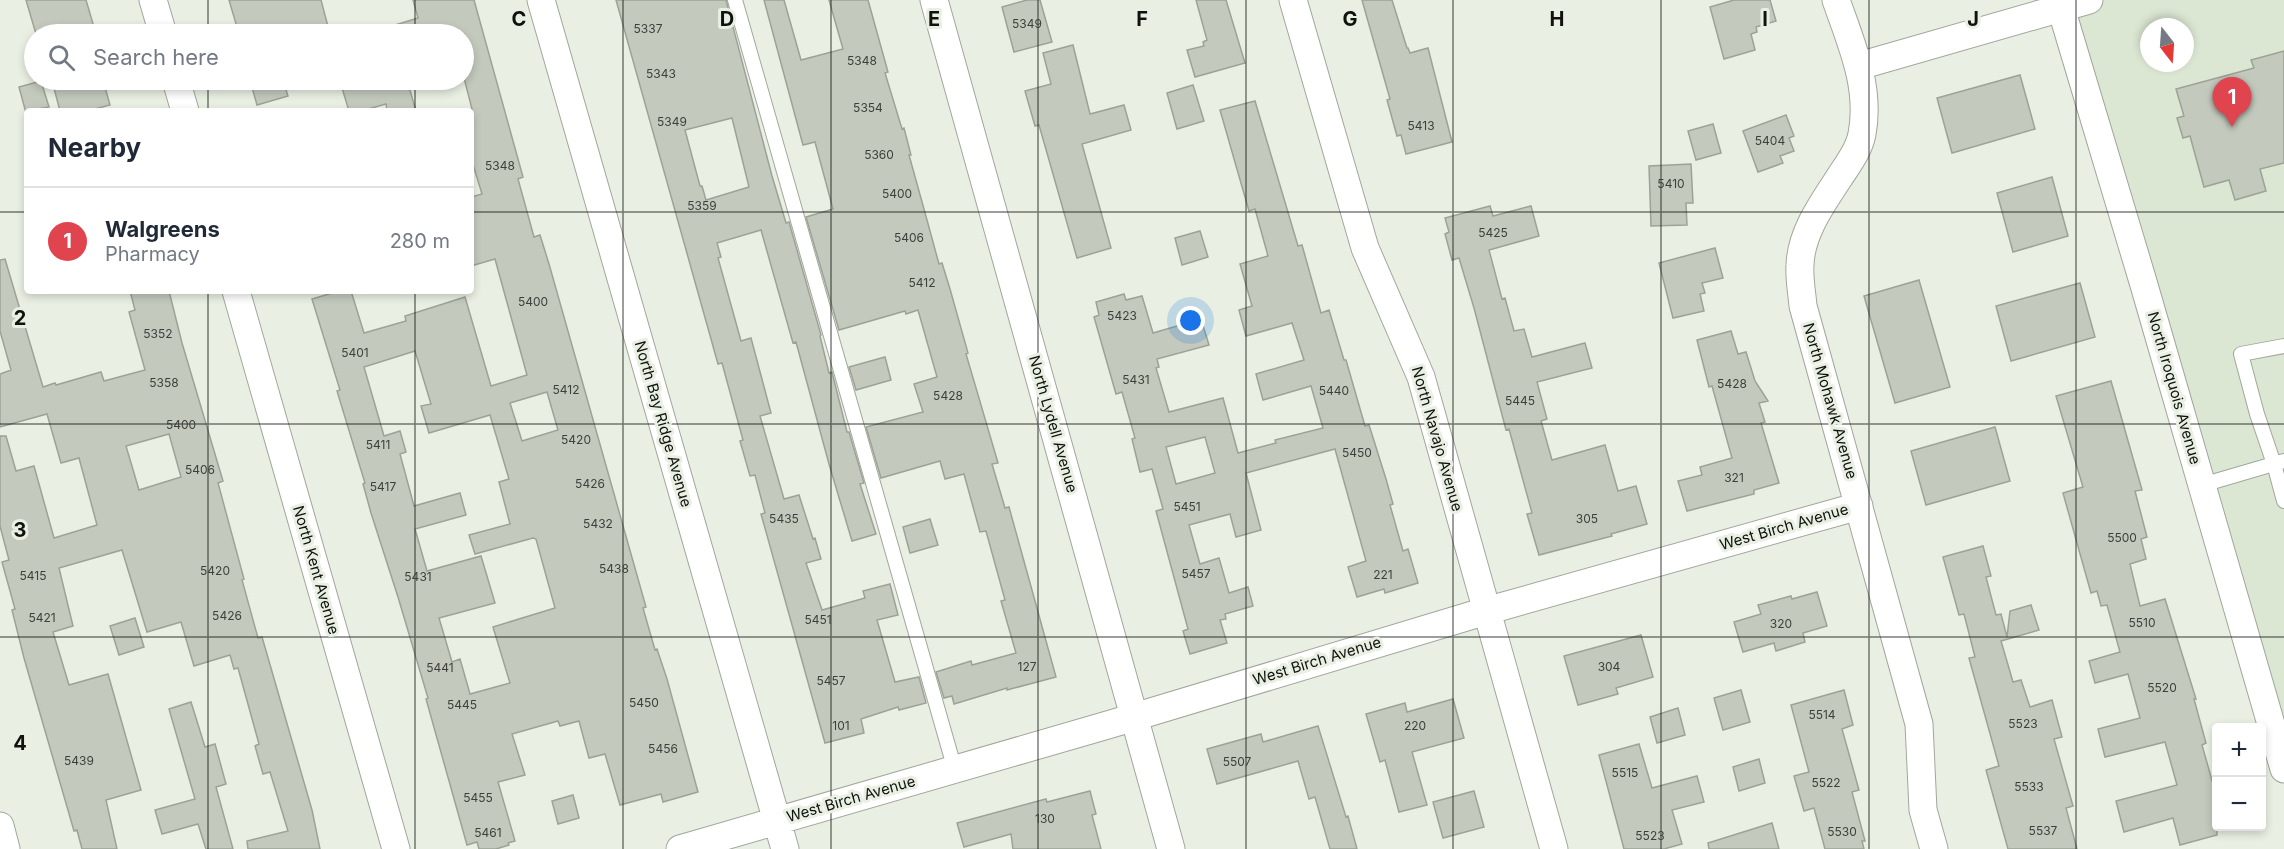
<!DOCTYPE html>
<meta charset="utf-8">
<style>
:root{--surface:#fff;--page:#f6f6f7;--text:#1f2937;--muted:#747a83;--line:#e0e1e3;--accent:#111827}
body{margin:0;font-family:Inter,sans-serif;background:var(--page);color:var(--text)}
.controls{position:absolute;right:18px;bottom:18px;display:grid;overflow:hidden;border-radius:6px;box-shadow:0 3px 9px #0003}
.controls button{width:54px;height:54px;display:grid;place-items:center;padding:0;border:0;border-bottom:2px solid var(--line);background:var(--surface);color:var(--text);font:30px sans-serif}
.compass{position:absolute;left:2140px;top:18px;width:54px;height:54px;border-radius:50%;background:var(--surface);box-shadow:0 3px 9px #0003;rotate:163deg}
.you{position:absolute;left:1191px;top:321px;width:21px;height:21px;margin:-15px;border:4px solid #fff;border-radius:50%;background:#1a73e8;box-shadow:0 0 0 9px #1a73e833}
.badge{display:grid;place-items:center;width:39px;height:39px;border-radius:50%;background:var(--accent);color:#fff;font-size:20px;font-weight:700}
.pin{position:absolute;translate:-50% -50px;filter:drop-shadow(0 2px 3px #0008)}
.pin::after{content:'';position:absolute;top:32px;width:21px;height:18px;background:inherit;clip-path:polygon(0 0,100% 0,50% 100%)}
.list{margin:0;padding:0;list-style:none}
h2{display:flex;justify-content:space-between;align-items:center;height:78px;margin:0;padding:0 24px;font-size:26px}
h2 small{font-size:20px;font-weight:400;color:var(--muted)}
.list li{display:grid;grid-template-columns:39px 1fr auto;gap:18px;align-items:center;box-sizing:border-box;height:108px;padding:0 24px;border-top:2px solid var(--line)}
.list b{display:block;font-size:22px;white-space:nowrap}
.list p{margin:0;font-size:20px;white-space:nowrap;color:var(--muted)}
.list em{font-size:20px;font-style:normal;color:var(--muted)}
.icon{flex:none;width:33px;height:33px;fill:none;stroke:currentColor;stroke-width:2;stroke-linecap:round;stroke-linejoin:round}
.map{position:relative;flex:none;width:2284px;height:849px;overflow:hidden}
.search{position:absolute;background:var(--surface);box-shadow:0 3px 9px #0003;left:24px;top:24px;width:450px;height:66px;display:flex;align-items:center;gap:15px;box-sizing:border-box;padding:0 21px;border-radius:33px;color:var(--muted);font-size:22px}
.panel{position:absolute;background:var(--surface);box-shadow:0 3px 9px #0003;left:24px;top:108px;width:450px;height:186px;border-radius:6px}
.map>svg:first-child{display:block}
</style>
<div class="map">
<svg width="2284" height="849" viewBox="0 0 2284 849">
<rect width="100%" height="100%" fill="#e9f0e3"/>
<!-- built -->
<path fill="#dce7d3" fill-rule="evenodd" d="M 2033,0 L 2284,0 L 2284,769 L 2061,8 L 2037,15 ZM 2149,27 L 2185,27 L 2185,63 L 2149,63 Z"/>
<!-- building -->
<path fill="#c3cabd" stroke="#9ca396" stroke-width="1.5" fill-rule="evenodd" d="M 26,0 L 86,0 L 96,34 L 36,34 Z
M 229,0 L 321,0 L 330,34 L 239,34 Z
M 413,0 L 474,0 L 523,177 L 518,179 L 534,237 L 540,235 L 549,264 L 646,607 L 643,608 L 655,650 L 657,649 L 667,679 L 698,792 L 663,802 L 661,794 L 620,805 L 605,754 L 589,758 L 579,721 L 560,726 L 558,721 L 512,734 L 525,775 L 498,782 L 515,841 L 508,843 L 509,845 L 496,849 L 479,849 L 477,842 L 467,845 L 426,699 L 428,698 L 398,597 L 371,513 L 363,484 L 365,483 L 337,391 L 340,390 L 312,299 L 339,291 L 351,291 L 364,333 L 406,321 L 405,316 L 465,297 L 491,386 L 527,375 L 495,259 L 471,266 L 471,197 L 482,194 L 471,158 L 472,109 L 464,78 L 464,34 L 383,34 L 382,29 L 418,18 ZM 415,351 L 431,404 L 421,406 L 429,433 L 490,415 L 509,479 L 499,482 L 510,524 L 469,535 L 475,554 L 533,538 L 536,539 L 555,608 L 493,627 L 510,683 L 470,694 L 460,659 L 452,662 L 439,618 L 495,603 L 481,556 L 427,571 L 415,529 L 466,515 L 460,493 L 414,506 L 400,454 L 406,452 L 400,431 L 384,436 L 364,367 ZM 547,392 L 558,430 L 522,441 L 510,403 Z
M 616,0 L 726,0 L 772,176 L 786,223 L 789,222 L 821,335 L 820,336 L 829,373 L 832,372 L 847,432 L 849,432 L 864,483 L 860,484 L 876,534 L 852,541 L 829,464 L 796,342 L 793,343 L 761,230 L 717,243 L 721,257 L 718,258 L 741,341 L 751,338 L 771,413 L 760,416 L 784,499 L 799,495 L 813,539 L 815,538 L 821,559 L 806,563 L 822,610 L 865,598 L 863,591 L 890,584 L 898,615 L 877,620 L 895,682 L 919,677 L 926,703 L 899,710 L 898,707 L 861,719 L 864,733 L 825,743 L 761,514 L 765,513 L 755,475 L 750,476 L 740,441 L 743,440 L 722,363 L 718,364 ZM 732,118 L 749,187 L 706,200 L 702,186 L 700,186 L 685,130 Z
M 764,0 L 784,0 L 801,60 L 843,49 L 829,0 L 868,0 L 888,72 L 885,73 L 902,129 L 904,128 L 911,155 L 909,155 L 927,220 L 939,264 L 942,263 L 950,289 L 968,353 L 966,354 L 998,463 L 992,464 L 1005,508 L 1009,507 L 1056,677 L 1007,690 L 1007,688 L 954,704 L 952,696 L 944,698 L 936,672 L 971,661 L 972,665 L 1016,653 L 1001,601 L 1005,600 L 986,531 L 980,532 L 964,474 L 945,479 L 940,461 L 881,478 L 866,427 L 923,412 L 914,384 L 937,377 L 918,310 L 906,314 L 905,311 L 839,330 L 806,217 L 833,209 L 815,142 L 803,145 Z
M 1027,0 L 1040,0 L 1052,42 L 1014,52 L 1002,7 Z
M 1196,0 L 1226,0 L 1245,63 L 1195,77 L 1187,50 L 1204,46 L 1203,42 L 1207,40 Z
M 1362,0 L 1392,0 L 1407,48 L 1408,48 L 1410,53 L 1428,48 L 1452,142 L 1406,154 L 1401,135 L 1397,136 L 1387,100 L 1390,99 Z
M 1734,0 L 1770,0 L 1776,21 L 1756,27 L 1757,32 L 1751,34 L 1755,50 L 1724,59 L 1710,7 Z
M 1073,45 L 1090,114 L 1124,105 L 1131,130 L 1082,144 L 1111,248 L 1077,258 L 1039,125 L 1035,126 L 1025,91 L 1051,84 L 1043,53 Z
M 2284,51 L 2284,163 L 2260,169 L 2266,191 L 2235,200 L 2229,180 L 2204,187 L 2190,136 L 2183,138 L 2177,118 L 2184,116 L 2176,89 L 2254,68 L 2251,60 Z
M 2020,75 L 2035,129 L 1952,153 L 1937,98 Z
M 87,80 L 103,80 L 110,105 L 87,111 L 60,111 L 54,88 Z
M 250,80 L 283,80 L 288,96 L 257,105 Z
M 370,80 L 407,80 L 416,111 L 387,111 L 386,104 L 361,111 L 349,111 L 342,88 Z
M 41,81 L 49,107 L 27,111 L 26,113 L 19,87 Z
M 1193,85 L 1204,121 L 1177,129 L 1167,93 Z
M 1255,101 L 1298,246 L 1302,245 L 1321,313 L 1329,310 L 1344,360 L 1346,360 L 1365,426 L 1369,425 L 1386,479 L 1393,504 L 1390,505 L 1403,551 L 1408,549 L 1418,583 L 1385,593 L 1384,589 L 1357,597 L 1348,567 L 1366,561 L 1335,449 L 1246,473 L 1261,530 L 1236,537 L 1230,514 L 1189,525 L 1200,564 L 1219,558 L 1229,593 L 1248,587 L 1253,606 L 1225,614 L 1226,619 L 1220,620 L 1227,643 L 1190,654 L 1183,631 L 1188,629 L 1156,511 L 1163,509 L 1152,469 L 1140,472 L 1132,439 L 1135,438 L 1122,392 L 1116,394 L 1094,317 L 1099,315 L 1096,302 L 1124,294 L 1126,300 L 1142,296 L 1153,333 L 1201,319 L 1209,345 L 1157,359 L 1159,367 L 1156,368 L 1169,412 L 1223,398 L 1238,453 L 1276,443 L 1275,440 L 1323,428 L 1311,386 L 1263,400 L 1256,374 L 1304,360 L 1292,323 L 1246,336 L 1239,310 L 1252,306 L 1240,264 L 1268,256 L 1255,209 L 1249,211 L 1220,110 ZM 1205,437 L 1215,473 L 1176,484 L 1166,447 Z
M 1786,115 L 1794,136 L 1789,138 L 1794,151 L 1780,156 L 1783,163 L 1758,172 L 1743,131 Z
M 1713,124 L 1721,153 L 1696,160 L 1688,131 Z
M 1691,164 L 1693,203 L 1686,203 L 1687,225 L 1651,226 L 1649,166 Z
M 2052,177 L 2068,236 L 2013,252 L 1997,193 Z
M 1490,206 L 1493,216 L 1531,206 L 1539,236 L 1489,250 L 1502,299 L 1505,298 L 1514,331 L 1524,329 L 1532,357 L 1585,343 L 1592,368 L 1537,382 L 1547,419 L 1541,421 L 1552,460 L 1605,445 L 1618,491 L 1636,486 L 1647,524 L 1611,534 L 1612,536 L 1539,555 L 1527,514 L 1532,513 L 1509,429 L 1506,430 L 1474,308 L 1459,258 L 1452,260 L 1445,234 L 1449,232 L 1445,218 Z
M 1200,231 L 1208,257 L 1182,265 L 1175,238 Z
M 1715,248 L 1723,278 L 1702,283 L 1705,293 L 1700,294 L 1704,311 L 1673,318 L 1659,263 Z
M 5,259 L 43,387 L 55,383 L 56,385 L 101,372 L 104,381 L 145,370 L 129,312 L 135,310 L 130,291 L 169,291 L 182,343 L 223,481 L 218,483 L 244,579 L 242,580 L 258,638 L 262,637 L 312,810 L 320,849 L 248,849 L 247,841 L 288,831 L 270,772 L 263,774 L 255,746 L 259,744 L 238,668 L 234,669 L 230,655 L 194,666 L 181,622 L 147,632 L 122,550 L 59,568 L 73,626 L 53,632 L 69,685 L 108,674 L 141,790 L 106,800 L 117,849 L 82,849 L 77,830 L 74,831 L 24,658 L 12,610 L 15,609 L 2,562 L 9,560 L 0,526 L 0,436 L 6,436 L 16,471 L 34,466 L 54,538 L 97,525 L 79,458 L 61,463 L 47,414 L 0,427 L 0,374 L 11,370 L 0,331 L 0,260 ZM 169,434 L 181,477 L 139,490 L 126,446 Z
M 1919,280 L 1950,387 L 1895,403 L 1864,296 Z
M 2080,283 L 2095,337 L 2011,361 L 1996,306 Z
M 1731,331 L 1738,354 L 1746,352 L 1755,381 L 1768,401 L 1759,403 L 1765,422 L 1761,423 L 1779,483 L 1754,490 L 1754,494 L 1687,511 L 1678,481 L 1702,475 L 1700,467 L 1732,458 L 1712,386 L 1709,387 L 1697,340 Z
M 885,357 L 891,380 L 856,390 L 849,367 Z
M 2111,381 L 2142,490 L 2135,491 L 2147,537 L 2141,539 L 2146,559 L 2130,564 L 2140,606 L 2165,599 L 2196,699 L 2194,699 L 2206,743 L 2202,745 L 2217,798 L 2217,835 L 2180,845 L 2173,818 L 2124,832 L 2116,801 L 2177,785 L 2165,742 L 2105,757 L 2098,729 L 2140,718 L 2128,674 L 2095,683 L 2089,661 L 2120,652 L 2107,605 L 2101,606 L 2097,591 L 2091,593 L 2063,493 L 2083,487 L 2056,396 Z
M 1995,427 L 2010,481 L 1926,505 L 1911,451 Z
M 930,519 L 938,545 L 910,553 L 903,527 Z
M 1983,546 L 1991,576 L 1986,577 L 1996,615 L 2001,614 L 2007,637 L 2010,611 L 2031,605 L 2039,630 L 2001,641 L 2013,682 L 2021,680 L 2030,707 L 2052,700 L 2062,737 L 2054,739 L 2073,806 L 2066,808 L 2077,849 L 2008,849 L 1986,770 L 1999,766 L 1969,658 L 1975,657 L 1964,614 L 1959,615 L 1943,557 Z
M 1817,592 L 1827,626 L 1803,633 L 1805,642 L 1776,651 L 1774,643 L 1743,652 L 1734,622 L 1761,614 L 1758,605 L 1791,596 L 1792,599 Z
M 135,618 L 144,647 L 119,655 L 110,626 Z
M 1641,635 L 1653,677 L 1616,688 L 1618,694 L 1578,705 L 1564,656 Z
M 1741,690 L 1750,722 L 1723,730 L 1714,698 Z
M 1844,690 L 1853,725 L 1842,729 L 1859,790 L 1852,792 L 1865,841 L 1862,841 L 1864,849 L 1825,849 L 1814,808 L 1804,811 L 1794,776 L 1809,772 L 1791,705 Z
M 1453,699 L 1464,738 L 1412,752 L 1427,805 L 1399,812 L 1385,760 L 1380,762 L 1366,714 L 1405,703 L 1407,712 Z
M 191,702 L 205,747 L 215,744 L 226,784 L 216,787 L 233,849 L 206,849 L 198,824 L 162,834 L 155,810 L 195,799 L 169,709 Z
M 1678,708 L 1685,735 L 1657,743 L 1650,717 Z
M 1318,726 L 1346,817 L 1348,816 L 1357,849 L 1330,849 L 1315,797 L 1309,799 L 1298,761 L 1217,784 L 1207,749 L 1261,734 L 1263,742 Z
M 1639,744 L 1652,788 L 1697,776 L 1704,802 L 1672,810 L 1682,844 L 1664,849 L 1624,849 L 1599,755 Z
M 1759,759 L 1765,783 L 1739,791 L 1733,767 Z
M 1090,791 L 1096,814 L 1092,815 L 1101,849 L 1013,849 L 1011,834 L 964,847 L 957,823 L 1046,799 L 1047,802 Z
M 1474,791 L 1484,827 L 1443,838 L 1433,802 Z
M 573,795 L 579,818 L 558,824 L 552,801 Z
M 1772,823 L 1779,849 L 1709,849 L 1708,843 Z"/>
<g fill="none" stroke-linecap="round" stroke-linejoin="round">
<defs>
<path id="service" d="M 735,0 L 955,770
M 2284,346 L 2241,354 L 2257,414 L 2274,464 L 2284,501
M 2202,485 L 2284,461"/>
<path id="minor" d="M 153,0 L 163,34
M 541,0 L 785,849
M 934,0 L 1171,849
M 1293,0 L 1365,248 L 1421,377 L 1554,849
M 1836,0 C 1851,43 1871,87 1862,134 C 1859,150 1848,164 1839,178 C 1822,204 1801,233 1800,265 C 1799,279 1802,293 1803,306 L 1919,724 L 1923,810 L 1934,849
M 2061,8 L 2144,285 L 2284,769
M 1859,66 L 2089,0
M 176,80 L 185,111
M 236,291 L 396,849
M 0,826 L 6,849
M 680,849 L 1111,724 L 1486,611 L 1859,506"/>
</defs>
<!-- service casing -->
<use href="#service" stroke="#a0a79b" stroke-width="16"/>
<!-- minor casing -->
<use href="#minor" stroke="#a0a79b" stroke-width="29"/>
<!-- service -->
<use href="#service" stroke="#fff" stroke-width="14"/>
<!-- minor -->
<use href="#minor" stroke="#fff" stroke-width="27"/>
</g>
<!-- grid -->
<path fill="none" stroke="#10120e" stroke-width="1.5" stroke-opacity="0.55" d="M 208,0 L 208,34M 415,0 L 415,34M 623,0 L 623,849M 831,0 L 831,849M 1038,0 L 1038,849M 1246,0 L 1246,849M 1453,0 L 1453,849M 1661,0 L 1661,849M 1869,0 L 1869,849M 2076,0 L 2076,849M 208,80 L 208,111M 415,80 L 415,111M 0,212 L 27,212M 471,212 L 2284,212M 208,291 L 208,849M 415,291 L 415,849M 0,424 L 2284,424M 0,637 L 2284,637"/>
<g text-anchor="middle" stroke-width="6" stroke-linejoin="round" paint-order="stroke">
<!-- number labels -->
<g font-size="12" fill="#3d403a">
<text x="1027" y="28">5349</text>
<text x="648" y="33">5337</text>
<text x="862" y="65">5348</text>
<text x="661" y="78">5343</text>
<text x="868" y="112">5354</text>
<text x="672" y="126">5349</text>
<text x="1421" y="130">5413</text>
<text x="1770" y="145">5404</text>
<text x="879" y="159">5360</text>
<text x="500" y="170">5348</text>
<text x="1671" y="188">5410</text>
<text x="897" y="198">5400</text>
<text x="702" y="210">5359</text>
<text x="1493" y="237">5425</text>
<text x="909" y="242">5406</text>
<text x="922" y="287">5412</text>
<text x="533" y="306">5400</text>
<text x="1122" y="320">5423</text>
<text x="158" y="338">5352</text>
<text x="355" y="357">5401</text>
<text x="1136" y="384">5431</text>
<text x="164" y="387">5358</text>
<text x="1732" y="388">5428</text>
<text x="566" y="394">5412</text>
<text x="1334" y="395">5440</text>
<text x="948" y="400">5428</text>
<text x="1520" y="405">5445</text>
<text x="181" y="429">5400</text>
<text x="576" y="444">5420</text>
<text x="378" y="449">5411</text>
<text x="1357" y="457">5450</text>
<text x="200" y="474">5406</text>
<text x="1734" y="482">321</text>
<text x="590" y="488">5426</text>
<text x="383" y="491">5417</text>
<text x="1187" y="511">5451</text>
<text x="784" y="523">5435</text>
<text x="1587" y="523">305</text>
<text x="598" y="528">5432</text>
<text x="2122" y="542">5500</text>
<text x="614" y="573">5438</text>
<text x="215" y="575">5420</text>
<text x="1196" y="578">5457</text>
<text x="1383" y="579">221</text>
<text x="33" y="580">5415</text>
<text x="418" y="581">5431</text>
<text x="227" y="620">5426</text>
<text x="42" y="622">5421</text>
<text x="818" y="624">5451</text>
<text x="2142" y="627">5510</text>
<text x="1781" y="628">320</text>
<text x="1027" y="671">127</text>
<text x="1609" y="671">304</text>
<text x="440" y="672">5441</text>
<text x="831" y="685">5457</text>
<text x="2162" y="692">5520</text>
<text x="644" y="707">5450</text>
<text x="462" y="709">5445</text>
<text x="1822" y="719">5514</text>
<text x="2023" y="728">5523</text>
<text x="841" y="730">101</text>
<text x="1415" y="730">220</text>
<text x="663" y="753">5456</text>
<text x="79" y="765">5439</text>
<text x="1237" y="766">5507</text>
<text x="1625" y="777">5515</text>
<text x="1826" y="787">5522</text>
<text x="2029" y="791">5533</text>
<text x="478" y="802">5455</text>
<text x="1045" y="823">130</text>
<text x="2043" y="835">5537</text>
<text x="1842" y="836">5530</text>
<text x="488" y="837">5461</text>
<text x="1650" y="840">5523</text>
</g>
<!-- street labels -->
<g font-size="15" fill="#10120e" stroke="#e9f0e3">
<text transform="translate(2174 388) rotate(74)" y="5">North Iroquois Avenue</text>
<text transform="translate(1830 401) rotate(74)" y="5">North Mohawk Avenue</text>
<text transform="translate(663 424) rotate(74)" y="5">North Bay Ridge Avenue</text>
<text transform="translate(1053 424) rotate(74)" y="5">North Lydell Avenue</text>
<text transform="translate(1437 439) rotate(74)" y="5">North Navajo Avenue</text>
<text transform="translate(1784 527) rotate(-16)" y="5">West Birch Avenue</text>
<text transform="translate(316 570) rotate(74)" y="5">North Kent Avenue</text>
<text transform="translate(1317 661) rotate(-17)" y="5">West Birch Avenue</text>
<text transform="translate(851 799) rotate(-16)" y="5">West Birch Avenue</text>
</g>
</g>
<g font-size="20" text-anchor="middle" font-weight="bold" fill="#10120e" stroke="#e9f0e3" stroke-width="6" stroke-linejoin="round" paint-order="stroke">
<text x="519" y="26">C</text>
<text x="727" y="26">D</text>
<text x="934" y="26">E</text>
<text x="1142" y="26">F</text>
<text x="1350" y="26">G</text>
<text x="1557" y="26">H</text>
<text x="1765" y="26">I</text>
<text x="1973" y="26">J</text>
<text x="20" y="325">2</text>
<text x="20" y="537">3</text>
<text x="20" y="750">4</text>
</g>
</svg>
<div class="controls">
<button>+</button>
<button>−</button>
</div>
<svg class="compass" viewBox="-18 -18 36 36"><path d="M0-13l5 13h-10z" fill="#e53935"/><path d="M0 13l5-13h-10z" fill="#747a83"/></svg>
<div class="you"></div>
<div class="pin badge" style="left:2232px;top:127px;background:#e0444e">1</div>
<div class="search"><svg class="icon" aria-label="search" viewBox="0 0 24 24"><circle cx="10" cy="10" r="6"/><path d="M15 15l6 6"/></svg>Search here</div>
<section class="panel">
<h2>Nearby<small></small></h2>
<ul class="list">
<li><span class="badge" style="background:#e0444e">1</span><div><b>Walgreens</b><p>Pharmacy</p></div><em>280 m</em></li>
</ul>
</section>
</div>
